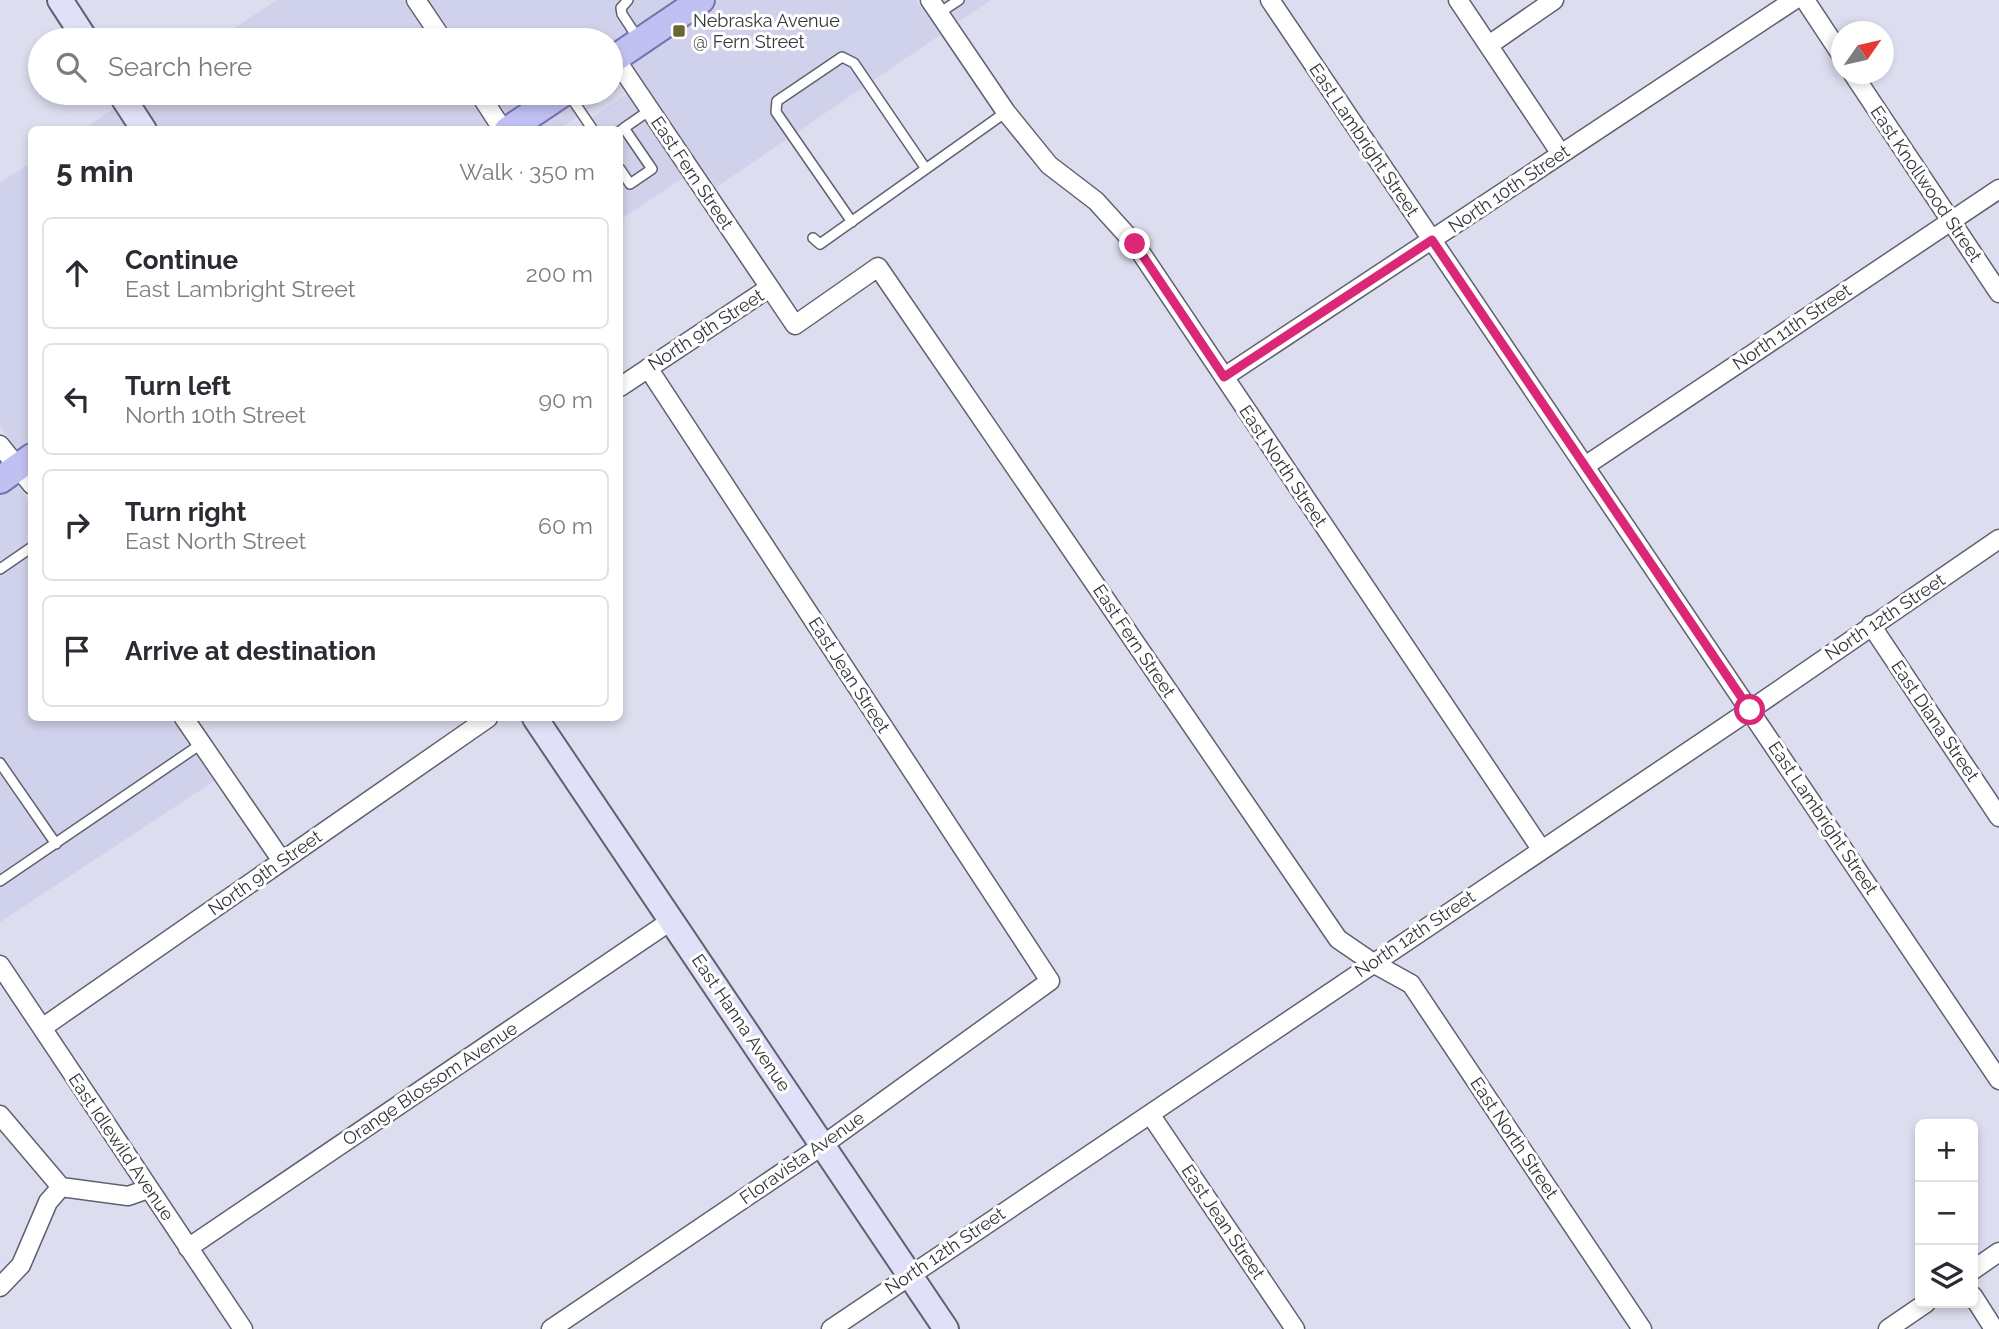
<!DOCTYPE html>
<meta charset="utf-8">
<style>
:root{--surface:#fff;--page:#f2f2f3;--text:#2b2b33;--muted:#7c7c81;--line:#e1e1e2}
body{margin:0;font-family:Raleway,sans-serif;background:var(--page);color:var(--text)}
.controls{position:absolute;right:21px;bottom:21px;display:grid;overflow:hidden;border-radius:10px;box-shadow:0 4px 10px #0003}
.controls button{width:63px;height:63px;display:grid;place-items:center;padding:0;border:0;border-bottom:2px solid var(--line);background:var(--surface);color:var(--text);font:35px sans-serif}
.compass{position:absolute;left:1831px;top:21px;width:63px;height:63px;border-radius:50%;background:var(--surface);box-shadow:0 4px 10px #0003;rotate:56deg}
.stop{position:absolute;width:21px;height:21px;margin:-16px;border:5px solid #db2777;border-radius:50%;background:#fff}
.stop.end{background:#db2777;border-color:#fff;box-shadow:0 2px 7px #0008}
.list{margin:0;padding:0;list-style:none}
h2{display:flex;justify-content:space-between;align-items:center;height:91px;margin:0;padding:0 28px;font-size:30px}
h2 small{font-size:23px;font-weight:400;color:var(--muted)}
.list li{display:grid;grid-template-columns:46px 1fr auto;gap:21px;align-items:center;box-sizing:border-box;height:112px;margin:0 14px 14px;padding:0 14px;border:2px solid var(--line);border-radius:10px}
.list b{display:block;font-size:26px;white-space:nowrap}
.list p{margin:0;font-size:23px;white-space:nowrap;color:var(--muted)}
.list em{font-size:23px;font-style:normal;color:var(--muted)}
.icon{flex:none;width:38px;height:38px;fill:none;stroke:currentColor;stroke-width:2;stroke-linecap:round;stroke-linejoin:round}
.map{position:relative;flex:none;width:1999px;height:1329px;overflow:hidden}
.search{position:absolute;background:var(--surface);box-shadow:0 4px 10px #0003;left:28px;top:28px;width:595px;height:77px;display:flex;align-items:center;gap:18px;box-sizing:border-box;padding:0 24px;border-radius:38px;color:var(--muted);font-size:26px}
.panel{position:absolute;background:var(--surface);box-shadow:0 4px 10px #0003;left:28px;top:126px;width:595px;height:595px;border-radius:10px}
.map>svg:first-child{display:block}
</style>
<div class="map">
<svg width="1999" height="1329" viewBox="0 0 1999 1329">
<rect width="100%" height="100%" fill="#dcddee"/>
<!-- built -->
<path fill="#d0d1ea" d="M 277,0 L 403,0 L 430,40 L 216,40 Z
M 429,0 L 684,0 L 611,49 L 611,40 L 457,40 Z
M 719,0 L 916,0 L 940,35 L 715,188 L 629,60 Z
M 943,0 L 991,0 L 958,22 Z
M 611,72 L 621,88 L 559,129 L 526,130 L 581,93 L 611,93 Z
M 137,93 L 465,93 L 490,129 L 157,129 L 134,94 Z
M 492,93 L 545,93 L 509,117 Z
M 627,94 L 683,178 L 620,220 L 620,130 L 574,130 Z
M 116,107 L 131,130 L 82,130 Z
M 31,162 L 32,445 L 21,453 L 0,427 L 0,183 Z
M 15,481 L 31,504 L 32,718 L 171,718 L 214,781 L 0,922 L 0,492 Z"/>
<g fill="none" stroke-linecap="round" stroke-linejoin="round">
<defs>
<path id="lane" d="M 628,0 L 621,8 L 622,14 L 639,40
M 939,13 L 959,0
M 568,93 L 593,130
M 624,128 L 650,110
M 620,131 L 624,128 L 652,169 L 630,184 L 620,169
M 852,222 L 776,112 L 777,101 L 842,57 L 854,63 L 926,169
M 813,238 L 820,244 L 1006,112
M 0,569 L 32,547
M 0,763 L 56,844
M 0,881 L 201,744"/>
<path id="street" d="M 416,0 L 443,40
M 930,0 L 1006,112 L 1049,165 L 1096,201 L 1135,244 L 1541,849
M 1270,0 L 1999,1080
M 1458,0 L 1561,154
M 1805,0 L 1842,56
M 1489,45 L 1554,0
M 615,58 L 795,325 L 878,267 L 1338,939 L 1373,963 L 1411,984 L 1642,1329
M 1853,74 L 1999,293
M 479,93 L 503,130
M 1224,377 L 1794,0
M 620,387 L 769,288
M 0,445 L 32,485
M 1585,466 L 1999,189
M 1871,625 L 1999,817
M 184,718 L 282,861
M 0,965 L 243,1329
M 42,1028 L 488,718
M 1150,1114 L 1295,1329
M 0,1115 L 61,1187 L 128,1196 L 148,1189
M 188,1248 L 672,920
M 1973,1270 L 1999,1252
M 0,1287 L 21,1265 L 48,1202 L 61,1187
M 1973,1296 L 1994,1329
M 551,1329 L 823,1145 L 1050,981 L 648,368
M 831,1329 L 1750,710 L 1999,539
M 1888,1329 L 1926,1303"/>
<path id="secondary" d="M 60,0 L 86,40
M 120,93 L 144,130
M 535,718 L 946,1329"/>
<path id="primary" d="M 611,61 L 701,0
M 508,130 L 563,93
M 0,480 L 32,457"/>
</defs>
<!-- lane casing -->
<use href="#lane" stroke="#606170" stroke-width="12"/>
<!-- street casing -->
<use href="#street" stroke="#606170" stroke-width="21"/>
<!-- secondary casing -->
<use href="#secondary" stroke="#606170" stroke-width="28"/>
<!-- primary casing -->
<use href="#primary" stroke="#7474ac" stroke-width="30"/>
<!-- lane -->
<use href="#lane" stroke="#fff" stroke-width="9"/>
<!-- street -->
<use href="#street" stroke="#fff" stroke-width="18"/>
<!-- secondary -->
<use href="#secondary" stroke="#e0e0f8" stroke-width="24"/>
<!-- primary -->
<use href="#primary" stroke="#c1c0f2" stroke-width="26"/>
</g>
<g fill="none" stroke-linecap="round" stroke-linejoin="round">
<!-- route -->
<path stroke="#db2777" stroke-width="9" d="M 1135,244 L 1224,377 L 1432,240 L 1750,710"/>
</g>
<!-- markers -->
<rect fill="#6b6632" stroke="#fff" stroke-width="2.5" x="672" y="24" width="14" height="14" rx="3.5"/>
<g text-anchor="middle" stroke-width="6" stroke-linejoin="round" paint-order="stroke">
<!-- poi labels -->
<g font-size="18" fill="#34343b" stroke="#fff" text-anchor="start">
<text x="693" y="27">Nebraska Avenue<tspan x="693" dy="21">@ Fern Street</tspan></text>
</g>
<!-- street labels -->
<g font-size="18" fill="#34343b" stroke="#fff">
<text transform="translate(1364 140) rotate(56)" y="6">East Lambright Street</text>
<text transform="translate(692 173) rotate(56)" y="6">East Fern Street</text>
<text transform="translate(1926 184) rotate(56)" y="6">East Knollwood Street</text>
<text transform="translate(1509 189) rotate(-34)" y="6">North 10th Street</text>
<text transform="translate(1792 327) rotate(-34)" y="6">North 11th Street</text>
<text transform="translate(706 330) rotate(-33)" y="6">North 9th Street</text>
<text transform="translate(1283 466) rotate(56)" y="6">East North Street</text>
<text transform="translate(1885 617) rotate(-34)" y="6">North 12th Street</text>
<text transform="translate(1134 641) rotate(56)" y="6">East Fern Street</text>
<text transform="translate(849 675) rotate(57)" y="6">East Jean Street</text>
<text transform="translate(1935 721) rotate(56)" y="6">East Diana Street</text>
<text transform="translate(1823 818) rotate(56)" y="6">East Lambright Street</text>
<text transform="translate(265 873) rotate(-35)" y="6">North 9th Street</text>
<text transform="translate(1415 934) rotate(-34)" y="6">North 12th Street</text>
<text transform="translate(741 1023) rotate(56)" y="6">East Hanna Avenue</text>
<text transform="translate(430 1084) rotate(-34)" y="6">Orange Blossom Avenue</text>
<text transform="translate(1514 1138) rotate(56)" y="6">East North Street</text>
<text transform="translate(121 1147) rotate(56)" y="6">East Idlewild Avenue</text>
<text transform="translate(802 1158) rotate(-35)" y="6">Floravista Avenue</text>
<text transform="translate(1223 1222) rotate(56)" y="6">East Jean Street</text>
<text transform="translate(945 1251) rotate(-34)" y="6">North 12th Street</text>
</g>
</g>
</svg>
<div class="controls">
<button>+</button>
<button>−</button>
<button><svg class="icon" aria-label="layers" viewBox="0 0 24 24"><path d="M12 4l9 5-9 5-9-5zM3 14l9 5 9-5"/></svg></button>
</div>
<svg class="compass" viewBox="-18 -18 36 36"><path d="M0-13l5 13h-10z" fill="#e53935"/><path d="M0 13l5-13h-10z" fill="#7c7c81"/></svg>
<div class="stop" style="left:1750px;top:710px"></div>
<div class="stop end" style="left:1135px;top:244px"></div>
<div class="search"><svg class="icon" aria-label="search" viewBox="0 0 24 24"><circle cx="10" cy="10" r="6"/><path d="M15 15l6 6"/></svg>Search here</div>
<section class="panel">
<h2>5 min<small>Walk · 350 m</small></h2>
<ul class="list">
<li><svg class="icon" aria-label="ahead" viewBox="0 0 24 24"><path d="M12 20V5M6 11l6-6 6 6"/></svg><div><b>Continue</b><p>East Lambright Street</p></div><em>200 m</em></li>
<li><svg class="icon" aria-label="left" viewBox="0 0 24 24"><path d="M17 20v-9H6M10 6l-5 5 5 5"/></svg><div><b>Turn left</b><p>North 10th Street</p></div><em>90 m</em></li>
<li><svg class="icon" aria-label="right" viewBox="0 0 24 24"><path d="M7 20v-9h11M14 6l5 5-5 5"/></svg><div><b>Turn right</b><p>East North Street</p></div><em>60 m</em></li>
<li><svg class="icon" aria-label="arrive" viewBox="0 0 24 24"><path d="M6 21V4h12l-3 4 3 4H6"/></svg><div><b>Arrive at destination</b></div></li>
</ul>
</section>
</div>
